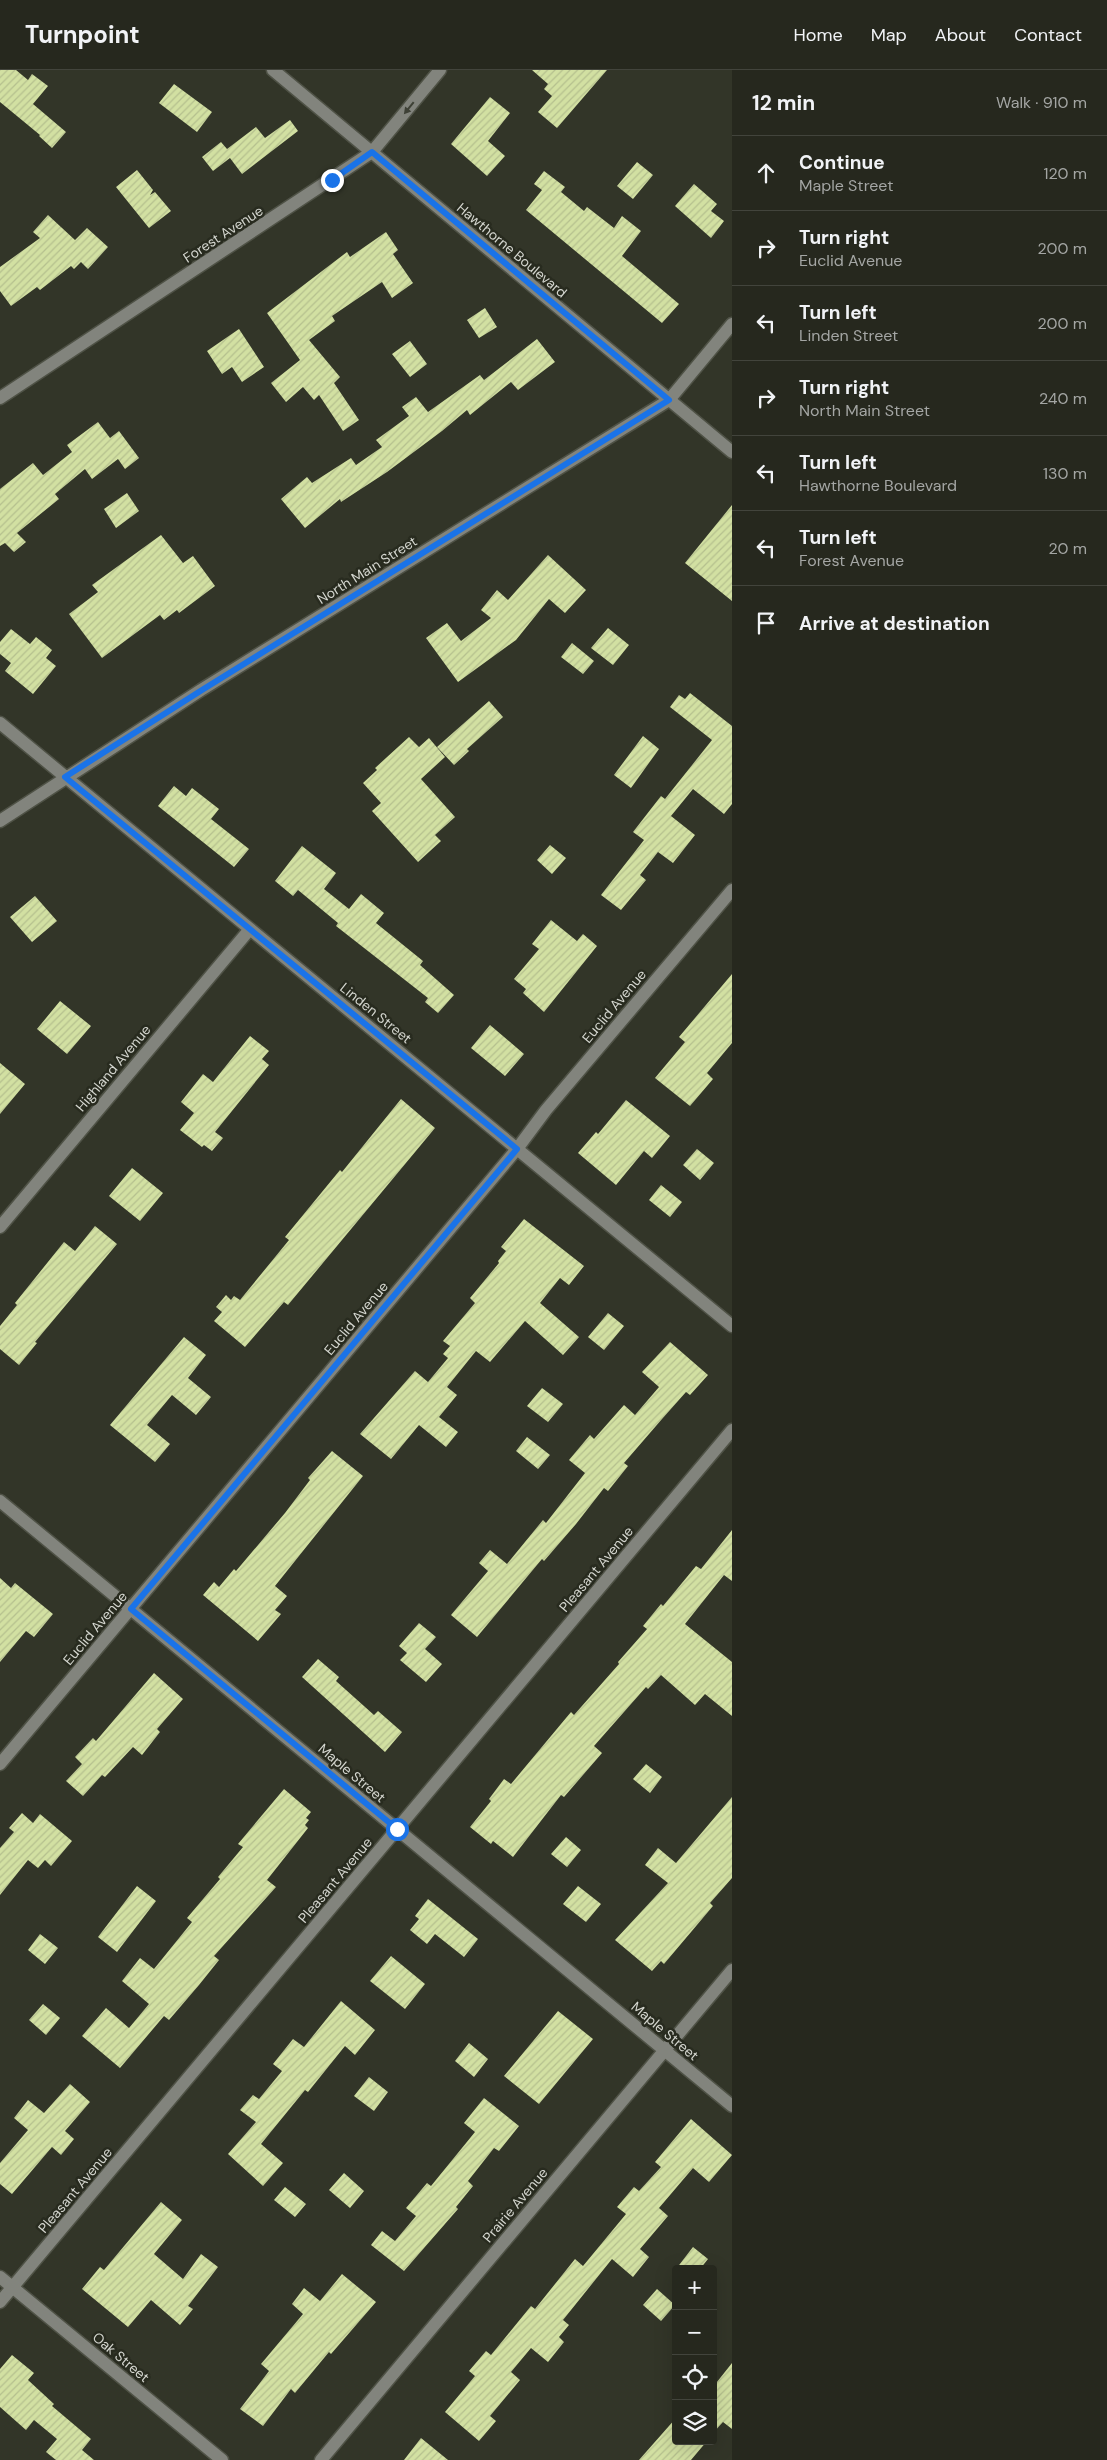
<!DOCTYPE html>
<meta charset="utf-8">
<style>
:root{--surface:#26281e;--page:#2e3027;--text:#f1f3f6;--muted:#a4a6a4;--line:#42443c}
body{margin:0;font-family:"DM Sans",sans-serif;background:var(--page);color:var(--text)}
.controls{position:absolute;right:15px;bottom:15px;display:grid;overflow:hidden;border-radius:5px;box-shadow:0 5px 20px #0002}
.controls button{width:45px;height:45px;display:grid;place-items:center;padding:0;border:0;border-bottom:1px solid var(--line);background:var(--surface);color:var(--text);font:25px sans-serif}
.stop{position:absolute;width:15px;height:15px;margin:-11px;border:4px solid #1a73e8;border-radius:50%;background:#fff}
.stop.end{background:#1a73e8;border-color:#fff;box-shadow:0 1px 5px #0008}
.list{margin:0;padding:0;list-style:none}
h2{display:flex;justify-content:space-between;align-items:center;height:65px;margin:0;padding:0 20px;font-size:21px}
h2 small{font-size:16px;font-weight:400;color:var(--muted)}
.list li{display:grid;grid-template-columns:32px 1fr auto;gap:15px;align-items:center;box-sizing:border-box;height:75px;padding:0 20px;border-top:1px solid var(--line)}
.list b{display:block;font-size:19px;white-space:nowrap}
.list p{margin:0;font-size:16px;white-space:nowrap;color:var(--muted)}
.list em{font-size:16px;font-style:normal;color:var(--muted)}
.icon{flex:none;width:28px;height:28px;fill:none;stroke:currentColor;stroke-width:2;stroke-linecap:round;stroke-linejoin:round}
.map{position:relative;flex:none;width:732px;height:2390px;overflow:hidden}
header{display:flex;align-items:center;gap:30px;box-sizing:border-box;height:70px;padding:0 25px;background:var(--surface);border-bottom:1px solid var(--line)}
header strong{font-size:24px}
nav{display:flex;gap:28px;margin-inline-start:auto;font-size:18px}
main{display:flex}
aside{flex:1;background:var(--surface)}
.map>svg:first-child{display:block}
</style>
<header>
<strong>Turnpoint</strong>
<nav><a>Home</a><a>Map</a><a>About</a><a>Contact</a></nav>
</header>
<main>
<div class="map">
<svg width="732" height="2390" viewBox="0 0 732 2390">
<defs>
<pattern id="building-hatch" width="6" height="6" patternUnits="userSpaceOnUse" patternTransform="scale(1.25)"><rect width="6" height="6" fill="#d2e0a2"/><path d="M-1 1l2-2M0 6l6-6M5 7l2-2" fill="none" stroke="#b5c08e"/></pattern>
</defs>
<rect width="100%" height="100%" fill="#323528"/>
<!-- building -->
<path fill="url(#building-hatch)" d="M 0,0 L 16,0 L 28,10 L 32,4 L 48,16 L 33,34 L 66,62 L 52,78 L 39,66 L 40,65 L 0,32 Z
M 532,0 L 607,0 L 557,58 L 538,42 L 552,26 L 544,19 L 548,14 Z
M 174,14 L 212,42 L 197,62 L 159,33 Z
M 490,27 L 510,43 L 488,71 L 505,86 L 487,106 L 451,74 Z
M 290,50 L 298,61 L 242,104 L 230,88 L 213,101 L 202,87 L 221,72 L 227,79 L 256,57 L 265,68 Z
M 637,92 L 653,105 L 633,129 L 617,116 Z
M 137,100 L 153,120 L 150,125 L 155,122 L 171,141 L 149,158 L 116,117 Z
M 544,101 L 565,117 L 561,122 L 584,141 L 587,137 L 614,158 L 622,146 L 641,161 L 622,186 L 679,234 L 662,253 L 526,140 L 542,120 L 534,114 Z
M 694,114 L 717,134 L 711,141 L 724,151 L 711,168 L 675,136 Z
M 48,145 L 75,170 L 87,158 L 108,177 L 88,199 L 81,192 L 74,199 L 71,196 L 40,220 L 37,217 L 11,236 L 0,221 L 0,197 L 40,168 L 33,162 Z
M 386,162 L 398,180 L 393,184 L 413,213 L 392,228 L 382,212 L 332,246 L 335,251 L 309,270 L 340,307 L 334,313 L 359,350 L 343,361 L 319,325 L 314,330 L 303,317 L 286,332 L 271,313 L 300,290 L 267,243 L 347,182 L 350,187 Z
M 485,238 L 497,257 L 479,268 L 467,250 Z
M 239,259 L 264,297 L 242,312 L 232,297 L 222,304 L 207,281 Z
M 537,269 L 555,292 L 518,320 L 511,312 L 470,345 L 467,340 L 442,361 L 387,402 L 341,432 L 340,429 L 305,458 L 281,429 L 307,407 L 312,413 L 351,388 L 356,395 L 382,377 L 376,370 L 409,346 L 402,337 L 416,327 L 428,342 L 480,305 L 484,310 Z
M 410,271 L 427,294 L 410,307 L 392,284 Z
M 98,352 L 110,368 L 119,361 L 139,388 L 125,399 L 118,389 L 92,409 L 85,399 L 55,424 L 59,429 L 17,463 L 26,472 L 14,482 L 5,473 L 0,476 L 0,419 L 33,393 L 43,405 L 72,382 L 67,375 Z
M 127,423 L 139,441 L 116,458 L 104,439 Z
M 732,435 L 732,531 L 685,493 Z
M 161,465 L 183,493 L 193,486 L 215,516 L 179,543 L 177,540 L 164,550 L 160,545 L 102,588 L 69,544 L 98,522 L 92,515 Z
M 548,485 L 586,520 L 565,543 L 549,529 L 516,570 L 458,612 L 426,568 L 447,553 L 461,571 L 491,548 L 481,540 L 497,520 L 508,530 Z
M 608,558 L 629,575 L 613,595 L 591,578 Z
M 11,559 L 30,574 L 36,567 L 52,580 L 46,588 L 56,596 L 33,624 L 5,601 L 11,593 L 0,584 L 0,572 Z
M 572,573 L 594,591 L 583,604 L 561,587 Z
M 690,623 L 732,656 L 732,734 L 724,744 L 693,719 L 671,746 L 695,765 L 673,793 L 658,782 L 640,805 L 646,810 L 621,840 L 601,825 L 644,770 L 633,762 L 661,726 L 665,729 L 712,670 L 670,637 L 679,625 L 685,629 Z
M 489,631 L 503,647 L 467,679 L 469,681 L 454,695 L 437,677 Z
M 643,666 L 659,679 L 631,718 L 614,705 Z
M 409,667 L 419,677 L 429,668 L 445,687 L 421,709 L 455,747 L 435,765 L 441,771 L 418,792 L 372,741 L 381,733 L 363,713 L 377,700 L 375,698 Z
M 174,716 L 186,726 L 192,718 L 219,739 L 211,749 L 249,779 L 234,797 L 158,736 Z
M 550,775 L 566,788 L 552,804 L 537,790 Z
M 302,776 L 336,803 L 324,819 L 349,839 L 361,824 L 384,843 L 376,853 L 423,891 L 420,895 L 454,925 L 438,943 L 425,932 L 428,928 L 336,856 L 338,853 L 298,820 L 293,826 L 275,811 Z
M 35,826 L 57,851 L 32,872 L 10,847 Z
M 551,850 L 577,871 L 583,864 L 597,876 L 544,942 L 523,923 L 526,919 L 514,909 L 539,879 L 532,874 Z
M 732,904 L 732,973 L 707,1003 L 713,1009 L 690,1036 L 655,1008 L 685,972 L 679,967 Z
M 60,931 L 91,956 L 67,984 L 37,959 Z
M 490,955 L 524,984 L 505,1006 L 471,978 Z
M 250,966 L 269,981 L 262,989 L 269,995 L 215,1062 L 223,1068 L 212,1081 L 204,1075 L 202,1077 L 180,1060 L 194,1043 L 181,1032 L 203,1004 L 213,1012 Z
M 0,993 L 25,1014 L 0,1044 Z
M 401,1029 L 435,1058 L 288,1235 L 284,1232 L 245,1277 L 214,1251 L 222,1242 L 216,1237 L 226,1225 L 231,1230 L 234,1226 L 240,1230 L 289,1170 L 285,1167 L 340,1100 L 342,1102 Z
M 626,1030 L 670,1066 L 652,1088 L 644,1081 L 616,1115 L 578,1083 L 596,1062 L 598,1064 Z
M 697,1079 L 714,1093 L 700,1110 L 683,1095 Z
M 132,1098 L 163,1123 L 140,1151 L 109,1126 Z
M 661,1115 L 682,1132 L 670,1147 L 649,1130 Z
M 524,1149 L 584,1196 L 569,1215 L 560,1208 L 540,1233 L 579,1267 L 563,1285 L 525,1251 L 490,1292 L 476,1281 L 447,1317 L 457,1325 L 439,1347 L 458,1362 L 446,1377 L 419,1355 L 391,1389 L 360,1364 L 415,1301 L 428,1312 L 448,1288 L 443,1284 L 450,1276 L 443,1271 L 475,1233 L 470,1228 L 499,1193 L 498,1191 L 506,1181 L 501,1177 Z
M 95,1156 L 117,1174 L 35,1272 L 37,1273 L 19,1295 L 0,1279 L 0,1256 L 17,1235 L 15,1233 L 64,1172 L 75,1181 Z
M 608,1243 L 624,1256 L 604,1280 L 588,1267 Z
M 184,1267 L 206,1285 L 188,1308 L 211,1327 L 196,1345 L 172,1325 L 147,1355 L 170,1374 L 155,1392 L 110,1355 Z
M 670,1272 L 708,1305 L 690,1325 L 686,1322 L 662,1349 L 624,1393 L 628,1396 L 608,1421 L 604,1418 L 576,1454 L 544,1491 L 542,1489 L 477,1567 L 451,1545 L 488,1501 L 479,1493 L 490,1480 L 507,1494 L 543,1450 L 546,1453 L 585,1403 L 569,1390 L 590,1365 L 594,1369 L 624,1335 L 635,1345 L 659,1317 L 642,1302 Z
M 542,1318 L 563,1334 L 548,1352 L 527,1336 Z
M 527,1367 L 550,1385 L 538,1399 L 516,1381 Z
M 332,1381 L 363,1406 L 275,1516 L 287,1526 L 275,1540 L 281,1544 L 258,1571 L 203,1525 L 214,1512 L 219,1517 L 234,1499 L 236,1501 L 285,1443 L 310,1410 L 308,1408 Z
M 732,1460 L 732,1511 L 724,1505 L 685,1554 L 732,1592 L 732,1646 L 705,1624 L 695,1635 L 661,1605 L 648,1619 L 646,1617 L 594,1676 L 602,1683 L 564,1727 L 561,1725 L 513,1787 L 493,1771 L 491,1774 L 470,1757 L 491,1731 L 489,1729 L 504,1709 L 511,1714 L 571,1642 L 574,1645 L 619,1594 L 618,1592 L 647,1559 L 643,1556 L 661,1534 L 663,1536 L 696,1496 L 701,1499 Z
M 0,1508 L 11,1518 L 15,1513 L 53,1544 L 34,1567 L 26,1561 L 0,1592 Z
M 419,1553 L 436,1567 L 425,1579 L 442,1594 L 426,1612 L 400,1590 L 407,1583 L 399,1576 Z
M 318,1589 L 339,1607 L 336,1611 L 374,1645 L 378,1641 L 402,1662 L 385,1682 L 302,1607 Z
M 154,1603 L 183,1629 L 157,1659 L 160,1662 L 142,1685 L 133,1677 L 105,1707 L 102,1705 L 83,1726 L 66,1711 L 82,1694 L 75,1687 L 93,1668 L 96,1671 Z
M 646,1694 L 662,1707 L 650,1723 L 633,1709 Z
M 284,1719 L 311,1742 L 306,1748 L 309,1750 L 305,1755 L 308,1758 L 267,1810 L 276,1817 L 214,1886 L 219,1890 L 199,1915 L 169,1950 L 164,1946 L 120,1998 L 82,1966 L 106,1938 L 129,1958 L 149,1934 L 122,1911 L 140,1888 L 154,1899 L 192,1852 L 187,1848 L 220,1809 L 218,1807 L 243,1777 L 238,1774 Z
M 732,1727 L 732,1808 L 710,1833 L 713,1836 L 664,1894 L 661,1891 L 652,1901 L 615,1870 L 668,1813 L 645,1795 L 658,1778 L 676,1793 Z
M 22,1743 L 33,1753 L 40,1744 L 72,1771 L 51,1796 L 45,1790 L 38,1798 L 28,1790 L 0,1825 L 0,1778 L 14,1762 L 9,1758 Z
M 566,1767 L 581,1780 L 567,1797 L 551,1784 Z
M 137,1816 L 156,1831 L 117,1882 L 98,1867 Z
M 578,1816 L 601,1834 L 586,1852 L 563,1834 Z
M 428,1829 L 478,1869 L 464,1887 L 435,1864 L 427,1874 L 410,1860 L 419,1849 L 415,1846 Z
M 40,1864 L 58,1878 L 45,1894 L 28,1880 Z
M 391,1886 L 425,1914 L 405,1939 L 370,1911 Z
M 341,1931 L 375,1960 L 355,1985 L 345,1976 L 308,2022 L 305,2020 L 261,2074 L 283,2093 L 263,2116 L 228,2084 L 256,2052 L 240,2040 L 253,2025 L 259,2029 L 282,2001 L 273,1994 L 293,1969 L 304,1977 Z
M 43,1934 L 60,1948 L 46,1965 L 29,1950 Z
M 558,1941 L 593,1969 L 539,2034 L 504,2006 Z
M 469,1973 L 488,1989 L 474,2007 L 455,1991 Z
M 369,2007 L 388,2022 L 374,2041 L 354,2026 Z
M 70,2014 L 90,2032 L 65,2061 L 74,2069 L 61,2085 L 52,2077 L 12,2124 L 0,2114 L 0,2093 L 28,2060 L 14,2048 L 28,2030 L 44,2043 Z
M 484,2028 L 519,2056 L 499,2081 L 494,2078 L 468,2111 L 473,2116 L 456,2137 L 458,2139 L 404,2201 L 371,2175 L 382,2161 L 395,2171 L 416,2146 L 406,2138 L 427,2113 L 431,2116 L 475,2062 L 464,2053 Z
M 691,2049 L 732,2085 L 709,2112 L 693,2098 L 659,2138 L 668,2146 L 640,2179 L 649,2187 L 633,2207 L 612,2189 L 563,2250 L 569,2255 L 559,2267 L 564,2272 L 548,2292 L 531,2278 L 511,2302 L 520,2310 L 490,2346 L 496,2351 L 479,2371 L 445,2342 L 475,2306 L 469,2301 L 486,2281 L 491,2285 L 531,2236 L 535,2239 L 575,2189 L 583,2196 L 626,2144 L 617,2137 L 634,2117 L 639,2121 L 661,2097 L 655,2092 Z
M 344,2103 L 364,2121 L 350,2138 L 329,2120 Z
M 285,2117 L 306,2134 L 295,2147 L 274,2130 Z
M 161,2132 L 182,2150 L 154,2184 L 183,2209 L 201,2184 L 218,2197 L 188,2236 L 193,2239 L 180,2255 L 151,2230 L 128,2257 L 82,2219 L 100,2197 L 104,2200 Z
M 693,2177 L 708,2189 L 700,2199 L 676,2199 Z
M 342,2204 L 376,2232 L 331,2284 L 329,2282 L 295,2323 L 291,2319 L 263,2356 L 240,2339 L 269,2301 L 261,2294 L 303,2244 L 292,2234 L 304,2218 L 320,2231 Z
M 657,2219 L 675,2235 L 661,2251 L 643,2235 Z
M 12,2285 L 34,2303 L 28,2310 L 54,2334 L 52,2336 L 91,2369 L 82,2380 L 94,2390 L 56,2390 L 46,2382 L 57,2369 L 34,2350 L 26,2360 L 0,2337 L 0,2299 Z
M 732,2293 L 732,2359 L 723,2352 L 713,2363 L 713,2317 Z
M 676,2348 L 676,2371 L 707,2371 L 691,2390 L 639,2390 Z
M 421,2368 L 448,2390 L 404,2390 Z"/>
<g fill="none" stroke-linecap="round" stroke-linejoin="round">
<defs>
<path id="minor" d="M 273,0 L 732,382
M 0,328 L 372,82 L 440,0
M 0,653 L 732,1256
M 0,751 L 201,620 L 669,330 L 732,254
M 0,1157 L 250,859
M 0,1431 L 732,2036
M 0,1694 L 517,1079 L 546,1040 L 732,820
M 0,2207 L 222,2390
M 0,2232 L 732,1360
M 321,2390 L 732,1900"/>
</defs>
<!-- minor casing -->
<use href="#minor" stroke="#4f5246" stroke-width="15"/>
<!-- minor -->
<use href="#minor" stroke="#82847d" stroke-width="12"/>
</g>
<!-- one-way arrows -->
<defs><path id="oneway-solid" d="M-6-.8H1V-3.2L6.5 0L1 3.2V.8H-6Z" transform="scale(1.25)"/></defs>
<use fill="#3e4136" href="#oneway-solid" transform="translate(409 38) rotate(129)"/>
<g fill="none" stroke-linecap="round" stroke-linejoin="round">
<!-- route -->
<path stroke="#1a73e8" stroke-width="6" d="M 332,110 L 372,82 L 669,330 L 202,620 L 65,707 L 517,1079 L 131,1539 L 397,1759"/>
</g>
<g text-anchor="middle" stroke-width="5" stroke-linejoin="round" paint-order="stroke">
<!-- street labels -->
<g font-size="14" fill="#d4d6cf" stroke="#282b1f">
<text transform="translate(223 164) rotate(-33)" y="5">Forest Avenue</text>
<text transform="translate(512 180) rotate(40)" y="5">Hawthorne Boulevard</text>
<text transform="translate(367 500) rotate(-32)" y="5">North Main Street</text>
<text transform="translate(614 936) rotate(-50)" y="5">Euclid Avenue</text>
<text transform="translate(376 943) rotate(39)" y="5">Linden Street</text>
<text transform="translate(113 998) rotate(-50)" y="5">Highland Avenue</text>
<text transform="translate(356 1248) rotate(-50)" y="5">Euclid Avenue</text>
<text transform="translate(596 1499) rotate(-50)" y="5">Pleasant Avenue</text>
<text transform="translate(95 1558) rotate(-50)" y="5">Euclid Avenue</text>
<text transform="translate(352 1703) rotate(40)" y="5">Maple Street</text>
<text transform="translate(335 1810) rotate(-50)" y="5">Pleasant Avenue</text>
<text transform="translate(665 1961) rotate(40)" y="5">Maple Street</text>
<text transform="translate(75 2120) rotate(-50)" y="5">Pleasant Avenue</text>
<text transform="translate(515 2135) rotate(-50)" y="5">Prairie Avenue</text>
<text transform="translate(121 2287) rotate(40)" y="5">Oak Street</text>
</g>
</g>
</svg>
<div class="controls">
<button>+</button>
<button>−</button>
<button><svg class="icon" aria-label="locate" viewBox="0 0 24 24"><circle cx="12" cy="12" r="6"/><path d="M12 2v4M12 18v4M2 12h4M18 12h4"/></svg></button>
<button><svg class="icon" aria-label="layers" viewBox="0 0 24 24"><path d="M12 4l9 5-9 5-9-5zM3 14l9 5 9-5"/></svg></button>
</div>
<div class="stop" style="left:397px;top:1759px"></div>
<div class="stop end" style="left:332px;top:110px"></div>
</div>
<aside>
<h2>12 min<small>Walk · 910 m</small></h2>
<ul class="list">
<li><svg class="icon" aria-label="ahead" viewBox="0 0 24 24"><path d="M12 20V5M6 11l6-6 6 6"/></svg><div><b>Continue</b><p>Maple Street</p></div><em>120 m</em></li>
<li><svg class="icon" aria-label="right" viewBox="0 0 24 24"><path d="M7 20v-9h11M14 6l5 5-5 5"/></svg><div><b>Turn right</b><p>Euclid Avenue</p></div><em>200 m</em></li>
<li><svg class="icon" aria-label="left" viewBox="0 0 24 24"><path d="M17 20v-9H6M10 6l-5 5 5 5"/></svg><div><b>Turn left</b><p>Linden Street</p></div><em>200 m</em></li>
<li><svg class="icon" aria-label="right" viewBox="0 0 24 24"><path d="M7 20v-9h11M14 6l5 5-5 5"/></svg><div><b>Turn right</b><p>North Main Street</p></div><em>240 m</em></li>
<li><svg class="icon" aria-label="left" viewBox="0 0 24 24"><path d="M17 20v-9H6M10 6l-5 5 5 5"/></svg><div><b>Turn left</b><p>Hawthorne Boulevard</p></div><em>130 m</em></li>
<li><svg class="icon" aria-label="left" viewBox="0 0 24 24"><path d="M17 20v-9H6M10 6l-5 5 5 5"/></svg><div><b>Turn left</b><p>Forest Avenue</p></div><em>20 m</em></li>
<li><svg class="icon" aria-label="arrive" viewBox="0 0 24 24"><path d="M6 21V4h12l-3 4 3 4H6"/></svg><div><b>Arrive at destination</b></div></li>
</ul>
</aside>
</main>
